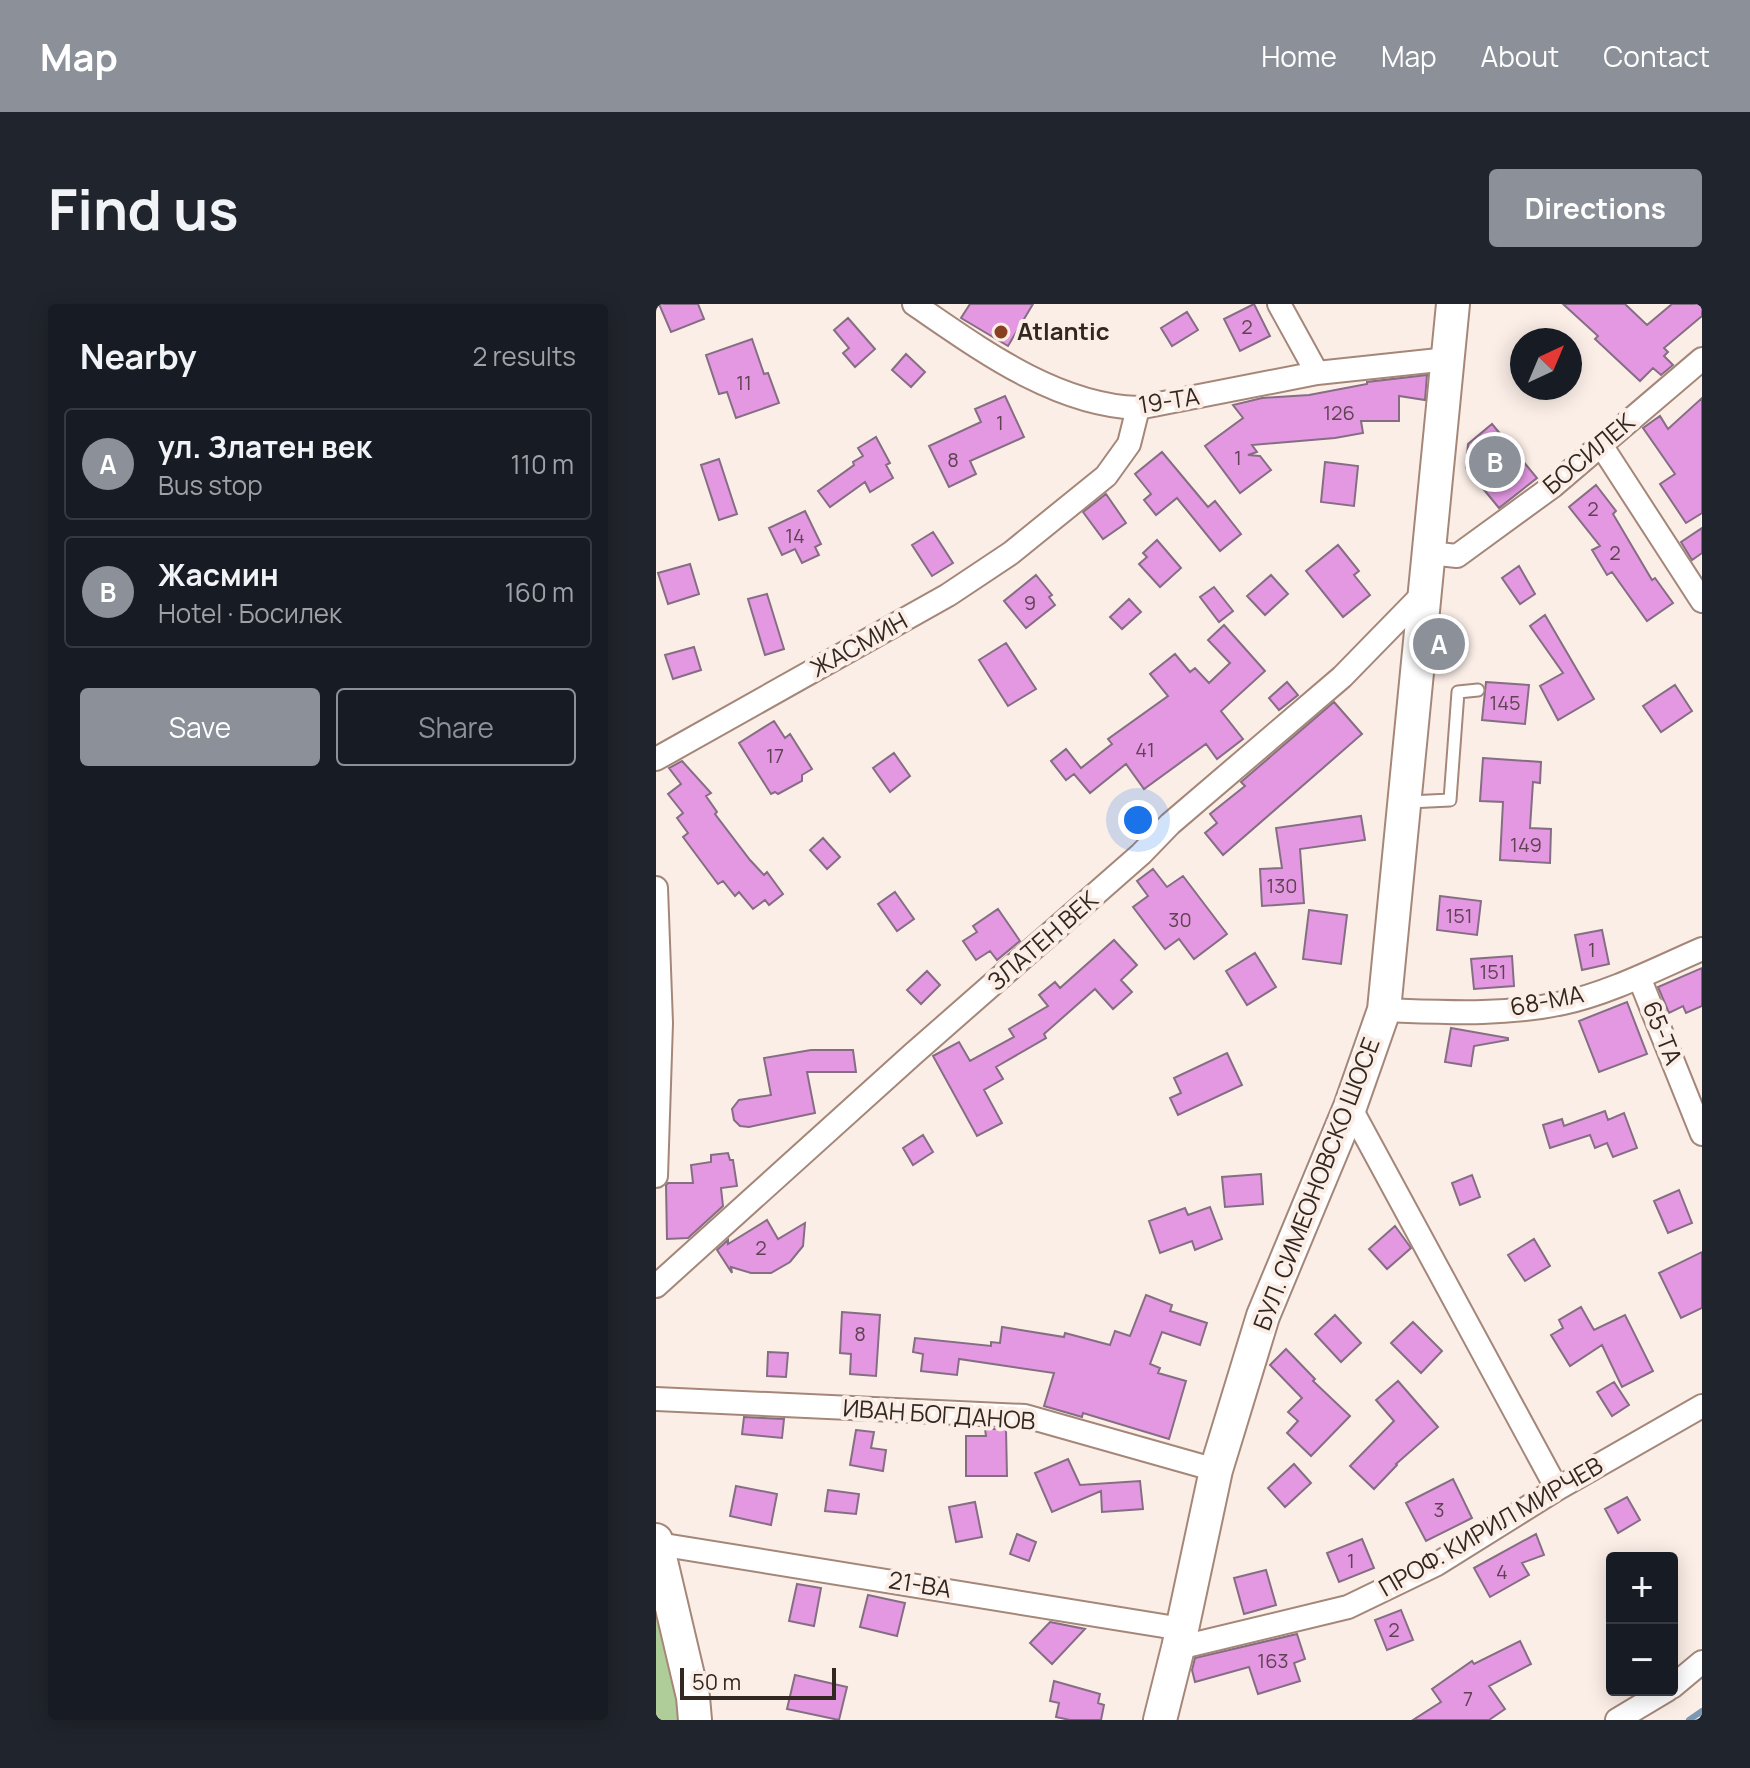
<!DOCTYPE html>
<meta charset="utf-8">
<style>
:root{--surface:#171b24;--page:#20242c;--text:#f1f3f6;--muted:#9ea1a6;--line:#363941;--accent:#8c9099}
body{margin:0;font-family:Manrope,sans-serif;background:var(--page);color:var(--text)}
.controls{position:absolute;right:24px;bottom:24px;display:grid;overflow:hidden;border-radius:8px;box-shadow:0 4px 20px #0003}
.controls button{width:72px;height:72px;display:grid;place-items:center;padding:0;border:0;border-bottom:2px solid var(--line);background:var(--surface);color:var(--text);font:40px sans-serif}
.compass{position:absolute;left:854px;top:24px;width:72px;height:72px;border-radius:50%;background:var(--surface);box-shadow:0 4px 20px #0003;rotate:44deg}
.scale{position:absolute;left:24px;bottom:20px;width:156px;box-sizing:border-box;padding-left:8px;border:4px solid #332722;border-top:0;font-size:22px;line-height:28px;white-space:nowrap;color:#332722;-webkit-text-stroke:6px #fbeee7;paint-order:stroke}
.you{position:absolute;left:482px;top:516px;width:28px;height:28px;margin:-20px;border:6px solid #fff;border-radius:50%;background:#1a73e8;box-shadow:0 0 0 12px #1a73e833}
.badge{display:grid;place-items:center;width:52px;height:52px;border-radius:50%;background:var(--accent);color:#fff;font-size:26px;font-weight:700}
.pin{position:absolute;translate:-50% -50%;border:4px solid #fff;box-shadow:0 2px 8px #0006}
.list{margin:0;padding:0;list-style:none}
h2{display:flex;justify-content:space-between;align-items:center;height:104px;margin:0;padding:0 32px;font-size:34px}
h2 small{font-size:26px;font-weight:400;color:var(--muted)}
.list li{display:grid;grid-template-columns:52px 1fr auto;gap:24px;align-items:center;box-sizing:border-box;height:112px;margin:0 16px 16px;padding:0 16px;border:2px solid var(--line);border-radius:8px}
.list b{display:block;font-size:30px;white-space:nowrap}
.list p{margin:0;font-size:26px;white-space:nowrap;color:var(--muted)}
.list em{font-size:26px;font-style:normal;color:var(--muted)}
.actions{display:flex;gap:16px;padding:24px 32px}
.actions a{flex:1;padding:18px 0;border:2px solid var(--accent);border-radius:8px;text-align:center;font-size:28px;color:var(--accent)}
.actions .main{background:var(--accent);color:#fff}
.map{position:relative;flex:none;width:1046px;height:1416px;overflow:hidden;border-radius:8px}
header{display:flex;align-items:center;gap:48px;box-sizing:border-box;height:112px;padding:0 40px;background:var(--accent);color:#fff}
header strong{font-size:38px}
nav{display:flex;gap:44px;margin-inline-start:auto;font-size:28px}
.intro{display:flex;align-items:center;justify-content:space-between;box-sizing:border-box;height:192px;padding:0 48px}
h1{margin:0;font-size:56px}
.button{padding:20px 36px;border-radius:8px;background:var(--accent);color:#fff;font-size:28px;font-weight:700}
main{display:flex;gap:48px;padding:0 48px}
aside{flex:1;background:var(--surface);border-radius:8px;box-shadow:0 4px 20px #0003}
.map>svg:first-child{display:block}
</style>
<header>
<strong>Map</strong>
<nav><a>Home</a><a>Map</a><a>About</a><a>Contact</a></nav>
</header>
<div class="intro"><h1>Find us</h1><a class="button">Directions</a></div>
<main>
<aside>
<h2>Nearby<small>2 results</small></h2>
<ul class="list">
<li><span class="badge">A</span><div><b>ул. Златен век</b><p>Bus stop</p></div><em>110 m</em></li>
<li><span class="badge">B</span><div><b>Жасмин</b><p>Hotel · Босилек</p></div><em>160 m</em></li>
</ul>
<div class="actions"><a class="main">Save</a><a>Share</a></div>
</aside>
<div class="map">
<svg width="1046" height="1416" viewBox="0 0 1046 1416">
<rect width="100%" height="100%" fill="#fbeee7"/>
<!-- green -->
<path fill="#afcd99" d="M 0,1236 L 39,1416 L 0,1416 Z"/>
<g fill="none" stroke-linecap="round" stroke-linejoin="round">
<!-- stream -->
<path stroke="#7999b4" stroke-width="6" d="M 1033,1416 L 1046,1407"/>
</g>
<!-- building -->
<path fill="#e398e1" stroke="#856e83" stroke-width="2" d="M 3,0 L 42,0 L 48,15 L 15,28 Z
M 314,0 L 377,0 L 352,42 L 305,14 Z
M 598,0 L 614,32 L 584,47 L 568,15 Z
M 907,0 L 969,0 L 991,21 L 1016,0 L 1046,0 L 1046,12 L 1008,44 L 1012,48 L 1008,52 L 1017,61 L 1005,71 L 997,64 L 984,77 L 939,35 L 942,32 Z
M 531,8 L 542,26 L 516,42 L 505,24 Z
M 192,14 L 219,45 L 199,63 L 187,49 L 193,44 L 178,26 Z
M 96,35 L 108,70 L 112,69 L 123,99 L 80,114 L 71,88 L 63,90 L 50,51 Z
M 250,50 L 269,68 L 255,83 L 236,66 Z
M 771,71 L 769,96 L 743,92 L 743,117 L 705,117 L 707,129 L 679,134 L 596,141 L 601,148 L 592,151 L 604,152 L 615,166 L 584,189 L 549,142 L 587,114 L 577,101 L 606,94 L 653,91 L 711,80 L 711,78 Z
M 349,92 L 368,133 L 314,157 L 320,170 L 293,183 L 273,142 L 325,118 L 319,105 Z
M 1046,94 L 1046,209 L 1030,219 L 1004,180 L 1019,170 L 987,124 L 1004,112 L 1012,125 Z
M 836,120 L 881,174 L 843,204 L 810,164 L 812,140 Z
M 220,133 L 234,159 L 230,161 L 237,174 L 214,188 L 209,178 L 174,203 L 162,187 L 198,161 L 197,158 L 207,152 L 202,144 Z
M 506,148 L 552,203 L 559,197 L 585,230 L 564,247 L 521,194 L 500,211 L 488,196 L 495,190 L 479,170 Z
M 63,155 L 81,210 L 63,216 L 45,161 Z
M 669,158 L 702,162 L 698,202 L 665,198 Z
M 940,181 L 960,207 L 957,210 L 996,276 L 999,274 L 1017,299 L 991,317 L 956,268 L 951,271 L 936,246 L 944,242 L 913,203 Z
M 450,190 L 470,219 L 447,235 L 427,208 Z
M 149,207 L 165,240 L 159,243 L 163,251 L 146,259 L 139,245 L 126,251 L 113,224 Z
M 1046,224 L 1046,249 L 1036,256 L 1025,238 Z
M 277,228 L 297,259 L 276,272 L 256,241 Z
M 501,236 L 525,264 L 504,283 L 483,260 L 491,253 L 487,249 Z
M 682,241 L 703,267 L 698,271 L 714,291 L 687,313 L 650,267 Z
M 34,260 L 43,290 L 12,300 L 2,269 Z
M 863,262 L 879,290 L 864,300 L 846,274 Z
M 380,271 L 396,291 L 393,293 L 399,301 L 370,324 L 348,297 Z
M 615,271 L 632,290 L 609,311 L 591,292 Z
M 558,283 L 577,307 L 563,318 L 544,293 Z
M 111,290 L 128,345 L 109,351 L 92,295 Z
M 473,295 L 485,308 L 466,325 L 454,313 Z
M 889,311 L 938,395 L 902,416 L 884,382 L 907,369 L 874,322 Z
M 568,321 L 609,367 L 565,407 L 587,435 L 561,455 L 550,440 L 488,485 L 470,460 L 434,489 L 418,470 L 410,476 L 395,457 L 410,445 L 425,464 L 456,440 L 452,435 L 512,392 L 494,370 L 519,350 L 534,368 L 539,364 L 553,379 L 574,359 L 552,336 Z
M 350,339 L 380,385 L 352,402 L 323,356 Z
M 38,343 L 45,366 L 17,375 L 9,351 Z
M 631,378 L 642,391 L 623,406 L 613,394 Z
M 830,378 L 873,381 L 869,420 L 826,416 Z
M 1019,381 L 1036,407 L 1005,428 L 987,402 Z
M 678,398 L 706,430 L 567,551 L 549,529 L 561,519 L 554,510 L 589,482 L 585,478 Z
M 118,417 L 129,434 L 134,430 L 156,465 L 146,471 L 146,477 L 122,490 L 119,488 L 115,490 L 83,439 Z
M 238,449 L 254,472 L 234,488 L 217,464 Z
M 827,454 L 885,458 L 884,479 L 877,478 L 874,524 L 895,525 L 894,559 L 844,556 L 847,498 L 824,497 Z
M 26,457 L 55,489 L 50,492 L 61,508 L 59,510 L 94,556 L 108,571 L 111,568 L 127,590 L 113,601 L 109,596 L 97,605 L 83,588 L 79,592 L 67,577 L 62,580 L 27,533 L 32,529 L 21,514 L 27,509 L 12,490 L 25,480 L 13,464 Z
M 705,512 L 709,536 L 644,545 L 648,599 L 606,602 L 604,565 L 626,564 L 620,524 Z
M 167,534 L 184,553 L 171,565 L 154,546 Z
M 497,565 L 511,583 L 527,572 L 571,630 L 538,655 L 523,635 L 509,645 L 477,603 L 492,592 L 481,577 Z
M 239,588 L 258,615 L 241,627 L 222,600 Z
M 784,592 L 825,597 L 821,631 L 781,626 Z
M 342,605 L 364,637 L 341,656 L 334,647 L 320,656 L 307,637 L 321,628 L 317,622 Z
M 653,606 L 691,611 L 685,660 L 647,655 Z
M 946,626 L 953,660 L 926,666 L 919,631 Z
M 458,636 L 481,661 L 465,676 L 476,688 L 457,705 L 439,685 L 388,730 L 390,734 L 340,763 L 347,775 L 328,786 L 346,819 L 321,832 L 277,752 L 303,738 L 314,757 L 358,733 L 353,725 L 392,702 L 383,691 L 399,678 L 404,684 Z
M 599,649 L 620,683 L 591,701 L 570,667 Z
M 856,652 L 858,682 L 818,685 L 815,655 Z
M 1046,664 L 1046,702 L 1030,709 L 1027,702 L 1013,709 L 1002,683 Z
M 271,667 L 284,681 L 265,700 L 251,686 Z
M 971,698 L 991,750 L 943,768 L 923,717 Z
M 795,724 L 852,734 L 852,736 L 818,742 L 815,762 L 789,758 Z
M 155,746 L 197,746 L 200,768 L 151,768 L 159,809 L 93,823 L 84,822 L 78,816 L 76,805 L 83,796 L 115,791 L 108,754 Z
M 571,749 L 586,781 L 522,811 L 514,794 L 525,789 L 518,774 Z
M 949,807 L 952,816 L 968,809 L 981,844 L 957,853 L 951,839 L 939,844 L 934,831 L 894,844 L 887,821 L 906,815 L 908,822 Z
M 267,831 L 277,848 L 257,861 L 247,844 Z
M 72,849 L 74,856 L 77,856 L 81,882 L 65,884 L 67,902 L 32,934 L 11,935 L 10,881 L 12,879 L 37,879 L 35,861 L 55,858 L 55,851 Z
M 605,870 L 607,900 L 569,903 L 566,873 Z
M 816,871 L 824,893 L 804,901 L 796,879 Z
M 1023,886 L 1036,919 L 1012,929 L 998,897 Z
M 554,903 L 566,935 L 539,946 L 536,937 L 504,949 L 493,917 L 529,904 L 532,911 Z
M 111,916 L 122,935 L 149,919 L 147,942 L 134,958 L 115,969 L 95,969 L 75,963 L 76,969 L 61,946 L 72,936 L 72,940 Z
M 739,922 L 755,944 L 731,965 L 713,945 Z
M 878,935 L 894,962 L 869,977 L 852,951 Z
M 1046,948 L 1046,1004 L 1025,1014 L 1003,969 Z
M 490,991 L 516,1001 L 514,1007 L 551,1019 L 544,1041 L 506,1028 L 494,1060 L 504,1064 L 502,1069 L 530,1077 L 513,1135 L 427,1109 L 426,1113 L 388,1102 L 398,1069 L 303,1055 L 301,1071 L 265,1067 L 267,1050 L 257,1048 L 259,1034 L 335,1042 L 335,1038 L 344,1039 L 346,1023 L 408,1033 L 409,1029 L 454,1041 L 459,1027 L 474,1032 Z
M 925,1003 L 938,1026 L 969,1011 L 997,1067 L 966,1083 L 946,1041 L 914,1062 L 895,1031 L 907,1024 L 903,1016 Z
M 186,1008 L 224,1011 L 220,1072 L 194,1070 L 195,1050 L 184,1049 Z
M 679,1011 L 705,1039 L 685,1058 L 659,1030 Z
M 757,1018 L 786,1047 L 765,1069 L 735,1039 Z
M 630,1045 L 659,1075 L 657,1077 L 694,1112 L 655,1152 L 631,1129 L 642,1117 L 632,1108 L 646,1094 L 614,1061 Z
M 112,1048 L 132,1049 L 130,1073 L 111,1072 Z
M 742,1077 L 782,1123 L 740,1160 L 741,1161 L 718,1185 L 694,1162 L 738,1117 L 720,1096 Z
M 958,1078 L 973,1101 L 956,1112 L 941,1088 Z
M 88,1113 L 128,1115 L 126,1134 L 86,1130 Z
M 329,1125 L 350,1125 L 351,1172 L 310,1172 L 310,1132 L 330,1132 Z
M 200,1126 L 218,1128 L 215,1144 L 230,1146 L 227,1167 L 194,1161 Z
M 412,1155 L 424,1181 L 484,1177 L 487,1205 L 446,1208 L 445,1187 L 396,1208 L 379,1169 Z
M 638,1160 L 655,1179 L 629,1203 L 612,1184 Z
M 797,1175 L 816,1214 L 770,1237 L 750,1199 Z
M 80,1182 L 121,1190 L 115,1221 L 74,1212 Z
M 172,1186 L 203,1190 L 200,1210 L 169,1207 Z
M 971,1193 L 984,1216 L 962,1229 L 949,1205 Z
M 319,1198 L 326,1233 L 300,1238 L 293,1203 Z
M 361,1230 L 380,1238 L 373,1257 L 354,1250 Z
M 880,1230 L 888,1251 L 866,1259 L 873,1271 L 834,1293 L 818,1264 Z
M 706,1235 L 718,1264 L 683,1278 L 671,1249 Z
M 610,1266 L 620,1301 L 588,1310 L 578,1274 Z
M 141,1280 L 165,1284 L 158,1322 L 133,1317 Z
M 212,1291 L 249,1299 L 241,1332 L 204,1323 Z
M 745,1306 L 757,1336 L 731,1346 L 719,1316 Z
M 394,1318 L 429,1325 L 396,1360 L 374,1339 Z
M 641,1330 L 649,1355 L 638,1359 L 644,1377 L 602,1390 L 593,1363 L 539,1378 L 536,1366 L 539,1354 Z
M 864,1337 L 875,1360 L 833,1382 L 849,1405 L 833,1416 L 757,1416 L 785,1398 L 776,1385 L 816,1357 L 818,1360 Z
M 139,1371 L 191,1383 L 183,1416 L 131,1405 Z
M 398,1377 L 444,1390 L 442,1399 L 448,1401 L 445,1416 L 414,1416 L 400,1413 L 403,1399 L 394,1397 Z"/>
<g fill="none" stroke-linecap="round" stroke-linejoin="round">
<defs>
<path id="lane" d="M 753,498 L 794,496 L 802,388 L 822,386"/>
<path id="street" d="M 258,0 C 324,45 399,101 482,104 L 661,69 L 792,55
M 623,0 L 661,69
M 945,141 L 1046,297
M 773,249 L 801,252 L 897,182 L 1046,55
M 0,455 L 292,291 L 355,249 L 450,172 L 473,140 L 482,104
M 0,584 L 5,719 L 0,872
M 983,673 L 1046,830
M 728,706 C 787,708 848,712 907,699 C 954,689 1002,664 1046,645
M 694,803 L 901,1185
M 0,982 L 257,750 L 485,550 L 514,520 L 686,373 L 769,288
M 0,1095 L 369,1112 L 560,1166
M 2,1240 L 526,1325
M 522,1344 L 692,1303 L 781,1260 L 901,1185 L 1046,1102
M 1016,1383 L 1046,1358
M 961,1416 L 1011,1386"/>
<path id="secondary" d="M 0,1236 L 37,1393 L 39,1416
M 504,1416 L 522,1344 L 560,1166 L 607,1012 L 694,803 L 728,706 L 797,0"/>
</defs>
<!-- lane casing -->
<use href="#lane" stroke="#a58779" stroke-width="15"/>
<!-- street casing -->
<use href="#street" stroke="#a58779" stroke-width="26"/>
<!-- secondary casing -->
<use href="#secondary" stroke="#a58779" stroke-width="36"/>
<!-- lane -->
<use href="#lane" stroke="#fff" stroke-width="11"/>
<!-- street -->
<use href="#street" stroke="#fff" stroke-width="22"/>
<!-- secondary -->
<use href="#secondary" stroke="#fff" stroke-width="32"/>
</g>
<!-- markers -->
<circle fill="#884022" stroke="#fbeee7" stroke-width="3" cx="345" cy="28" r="8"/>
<g text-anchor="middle" stroke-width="8" stroke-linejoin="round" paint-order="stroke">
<!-- number labels -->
<g font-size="20" fill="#5f4352">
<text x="591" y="30">2</text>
<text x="88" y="86">11</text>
<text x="683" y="116">126</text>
<text x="344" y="126">1</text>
<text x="582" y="161">1</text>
<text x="297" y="163">8</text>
<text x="937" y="212">2</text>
<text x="139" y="239">14</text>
<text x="959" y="256">2</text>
<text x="374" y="306">9</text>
<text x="849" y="406">145</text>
<text x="489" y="453">41</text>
<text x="119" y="459">17</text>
<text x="870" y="548">149</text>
<text x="626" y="589">130</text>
<text x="803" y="619">151</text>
<text x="524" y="623">30</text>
<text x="936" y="653">1</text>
<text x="837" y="675">151</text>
<text x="105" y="951">2</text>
<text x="204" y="1037">8</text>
<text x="783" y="1213">3</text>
<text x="695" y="1264">1</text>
<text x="846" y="1275">4</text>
<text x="738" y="1333">2</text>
<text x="617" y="1364">163</text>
<text x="812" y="1402">7</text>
</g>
<!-- poi labels -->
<g font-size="24" font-weight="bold" fill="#332722" stroke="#fbeee7" text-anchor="start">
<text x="361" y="36">Atlantic</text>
</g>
<!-- street labels -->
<g font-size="24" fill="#332722" stroke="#fbeee7">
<text transform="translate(513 97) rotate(-9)" y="8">19-ТА</text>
<text transform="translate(933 150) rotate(-40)" y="8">БОСИЛЕК</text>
<text transform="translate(203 341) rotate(-29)" y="8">ЖАСМИН</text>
<text transform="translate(387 637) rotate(-41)" y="8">ЗЛАТЕН ВЕК</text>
<text transform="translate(891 697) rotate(-11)" y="8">68-МА</text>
<text transform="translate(1006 729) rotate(68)" y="8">65-ТА</text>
<text transform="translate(661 880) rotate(-69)" y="8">БУЛ. СИМЕОНОВСКО ШОСЕ</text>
<text transform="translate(283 1111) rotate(4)" y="8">ИВАН БОГДАНОВ</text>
<text transform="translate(835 1223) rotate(-30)" y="8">ПРОФ. КИРИЛ МИРЧЕВ</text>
<text transform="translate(264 1281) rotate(9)" y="8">21-ВА</text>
</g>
</g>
</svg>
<div class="controls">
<button>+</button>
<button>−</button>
</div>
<svg class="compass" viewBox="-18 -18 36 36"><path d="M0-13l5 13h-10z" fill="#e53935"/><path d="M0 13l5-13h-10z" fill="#9ea1a6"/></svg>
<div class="scale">50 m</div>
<div class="you"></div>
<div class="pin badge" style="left:783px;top:340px">A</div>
<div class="pin badge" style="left:839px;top:158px">B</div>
</div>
</main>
